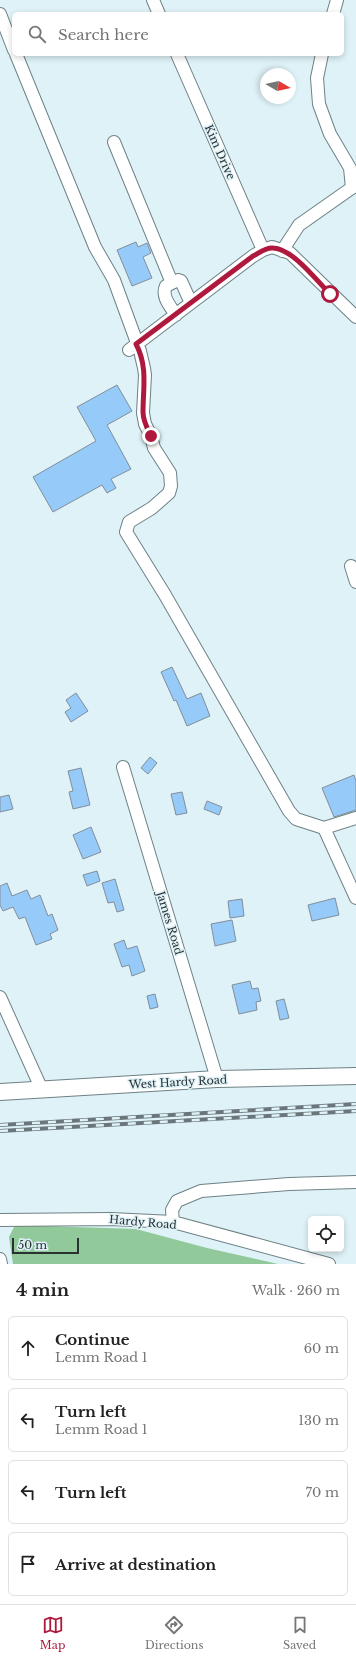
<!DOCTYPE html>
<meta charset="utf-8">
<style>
:root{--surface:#fff;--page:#f6f6f6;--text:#222;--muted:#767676;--line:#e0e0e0;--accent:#ae193d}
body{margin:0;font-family:"Libre Baskerville",serif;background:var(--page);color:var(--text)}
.controls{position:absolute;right:12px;bottom:12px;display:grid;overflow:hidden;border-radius:6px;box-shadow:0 2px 6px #0003}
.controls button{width:36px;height:36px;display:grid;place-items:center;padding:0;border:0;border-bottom:1px solid var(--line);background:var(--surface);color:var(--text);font:20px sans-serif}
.compass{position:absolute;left:260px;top:68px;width:36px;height:36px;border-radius:50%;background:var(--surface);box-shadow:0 2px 6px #0003;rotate:99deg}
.scale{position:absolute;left:12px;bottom:10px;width:67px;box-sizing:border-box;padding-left:4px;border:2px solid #293133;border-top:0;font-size:11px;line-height:14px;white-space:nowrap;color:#293133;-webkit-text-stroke:3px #def2f7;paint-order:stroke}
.stop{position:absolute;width:12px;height:12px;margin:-9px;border:3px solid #ae193d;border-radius:50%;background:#fff}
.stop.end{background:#ae193d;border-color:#fff;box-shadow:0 1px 4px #0008}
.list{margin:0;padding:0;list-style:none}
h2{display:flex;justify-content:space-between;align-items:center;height:52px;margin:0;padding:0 16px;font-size:17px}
h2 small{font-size:13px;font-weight:400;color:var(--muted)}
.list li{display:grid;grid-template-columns:26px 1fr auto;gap:12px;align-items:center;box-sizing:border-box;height:64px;margin:0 8px 8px;padding:0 8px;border:1px solid var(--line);border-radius:6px}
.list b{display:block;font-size:15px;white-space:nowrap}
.list p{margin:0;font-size:13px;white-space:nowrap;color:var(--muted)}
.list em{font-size:13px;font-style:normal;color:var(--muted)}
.icon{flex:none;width:22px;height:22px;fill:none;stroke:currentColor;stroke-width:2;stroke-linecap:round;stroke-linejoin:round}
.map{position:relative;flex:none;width:356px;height:1264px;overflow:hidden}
.search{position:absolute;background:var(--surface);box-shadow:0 2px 6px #0003;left:12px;right:12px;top:12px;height:44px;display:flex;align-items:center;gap:10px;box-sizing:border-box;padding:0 14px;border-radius:6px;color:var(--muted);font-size:15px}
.sheet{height:340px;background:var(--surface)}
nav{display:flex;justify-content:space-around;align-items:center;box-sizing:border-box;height:56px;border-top:1px solid var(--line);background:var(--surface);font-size:11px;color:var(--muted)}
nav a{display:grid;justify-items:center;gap:2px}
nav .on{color:var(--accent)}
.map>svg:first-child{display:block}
</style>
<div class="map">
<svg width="356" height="1264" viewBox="0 0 356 1264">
<rect width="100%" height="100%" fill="#def2f7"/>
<!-- forest -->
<path fill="#92c99b" d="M 15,1225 L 136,1229 L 207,1248 L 278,1264 L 13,1264 L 9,1237 Z"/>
<!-- building -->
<path fill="#96caf8" stroke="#828e9a" d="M 136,242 L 138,247 L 147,243 L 151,253 L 143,257 L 152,278 L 132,286 L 117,250 Z
M 117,385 L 132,411 L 107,425 L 131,469 L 111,479 L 116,488 L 107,493 L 102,485 L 53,512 L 33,477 L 96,441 L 77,407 Z
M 172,667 L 187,699 L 201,693 L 210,716 L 187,726 L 176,700 L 174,701 L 161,672 Z
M 76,693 L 88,711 L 71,722 L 65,712 L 71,708 L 66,700 Z
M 150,757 L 157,763 L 148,774 L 141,768 Z
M 81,768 L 90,805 L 73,809 L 69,792 L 73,791 L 68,771 Z
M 354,775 L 356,781 L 356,810 L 334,817 L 322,788 Z
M 182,792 L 187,813 L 176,815 L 171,794 Z
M 9,795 L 13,809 L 0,812 L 0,797 Z
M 207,801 L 222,807 L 219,815 L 204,809 Z
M 91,827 L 101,852 L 83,859 L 73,835 Z
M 97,871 L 100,881 L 87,886 L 83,875 Z
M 115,879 L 124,910 L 117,912 L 114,902 L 108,903 L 102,883 Z
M 7,883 L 12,896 L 27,890 L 31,899 L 40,895 L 48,916 L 52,914 L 58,930 L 50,934 L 52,939 L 36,945 L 25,917 L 19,919 L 13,907 L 3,911 L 0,905 L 0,886 Z
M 335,898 L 339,915 L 312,921 L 308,905 Z
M 242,899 L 244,916 L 230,918 L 228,901 Z
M 232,920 L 236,941 L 215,946 L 211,924 Z
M 124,940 L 127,949 L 137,946 L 145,971 L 132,976 L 129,965 L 122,967 L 114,944 Z
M 250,981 L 252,989 L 258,988 L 261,1001 L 256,1002 L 257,1010 L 239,1014 L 232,985 Z
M 155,994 L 158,1007 L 150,1009 L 147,996 Z
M 284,999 L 289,1018 L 280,1020 L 276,1001 Z"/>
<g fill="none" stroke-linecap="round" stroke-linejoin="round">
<defs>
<path id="minor" d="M 153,0 L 159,14
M 0,14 L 14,50
M 333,14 L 337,0
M 16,54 L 95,247 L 114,280 L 140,351 L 144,368 L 145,375 L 143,413 L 145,424 L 151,436 L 154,448 L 170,473 L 171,486 L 169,493 L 152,508 L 129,522 L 126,532 L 165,595 L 289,811 L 296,819 L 324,828 L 356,818
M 177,54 L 263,250
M 322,54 L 317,78 L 319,104 L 330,134 L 350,168 L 352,188
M 114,142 L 172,283
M 282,251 L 299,225 L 356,185
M 176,315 C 170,306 161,296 166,286 L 178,280 L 181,281 L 191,303
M 129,350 L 253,256 L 263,250 L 272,247 L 290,253 L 356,317
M 351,566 L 356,582
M 123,767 L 217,1079
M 324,828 L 356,898
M 0,997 L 42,1090
M 0,1220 L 111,1219 L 173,1222 L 329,1264
M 173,1222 L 172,1210 L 177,1201 L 201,1191 L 289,1184 L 356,1182
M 0,1259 L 1,1264"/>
<path id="major" d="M 0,1092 L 217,1079 L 356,1076"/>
</defs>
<!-- minor casing -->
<use href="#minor" stroke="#6e8185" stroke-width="14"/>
<!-- major casing -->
<use href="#major" stroke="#6e8185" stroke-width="18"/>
<!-- minor -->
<use href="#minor" stroke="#fff" stroke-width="12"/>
<!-- major -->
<use href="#major" stroke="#fff" stroke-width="16"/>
<defs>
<path id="rail" d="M 0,1125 L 356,1104
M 0,1131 L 356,1111"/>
</defs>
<!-- rail casing -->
<use href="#rail" stroke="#6a7679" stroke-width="4"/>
<!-- rail -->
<use href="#rail" stroke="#def2f7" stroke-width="2.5" stroke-dasharray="8" stroke-linecap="butt"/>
</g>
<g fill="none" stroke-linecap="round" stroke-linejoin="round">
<!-- route -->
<path stroke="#ae193d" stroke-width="5" d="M 151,436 C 147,428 143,421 143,412 C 143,388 148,367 136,344 L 253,256 C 259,253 266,247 273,248 C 293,249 316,280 330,294"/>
</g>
<g text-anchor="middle" stroke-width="3" stroke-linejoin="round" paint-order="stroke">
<!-- street labels -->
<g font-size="11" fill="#293133" stroke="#def2f7">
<text transform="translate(220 152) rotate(66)" y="4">Kim Drive</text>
<text transform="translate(170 923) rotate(73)" y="4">James Road</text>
<text transform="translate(178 1082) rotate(-3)" y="4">West Hardy Road</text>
<text transform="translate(143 1222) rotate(5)" y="4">Hardy Road</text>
</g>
</g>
</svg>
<div class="controls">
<button><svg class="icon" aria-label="locate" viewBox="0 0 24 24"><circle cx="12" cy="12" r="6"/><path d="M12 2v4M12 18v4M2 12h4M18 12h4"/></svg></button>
</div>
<svg class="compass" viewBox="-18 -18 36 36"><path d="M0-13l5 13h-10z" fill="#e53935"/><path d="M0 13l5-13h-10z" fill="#767676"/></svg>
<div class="scale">50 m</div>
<div class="stop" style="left:330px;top:294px"></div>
<div class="stop end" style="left:151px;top:436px"></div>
<div class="search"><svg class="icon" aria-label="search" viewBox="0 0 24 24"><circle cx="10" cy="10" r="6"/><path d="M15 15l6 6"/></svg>Search here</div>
</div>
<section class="sheet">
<h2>4 min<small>Walk · 260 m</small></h2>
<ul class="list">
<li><svg class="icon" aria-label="ahead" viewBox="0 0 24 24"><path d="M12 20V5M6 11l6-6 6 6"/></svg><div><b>Continue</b><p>Lemm Road 1</p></div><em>60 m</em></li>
<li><svg class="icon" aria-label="left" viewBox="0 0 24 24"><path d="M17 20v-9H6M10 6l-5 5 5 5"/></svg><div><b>Turn left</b><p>Lemm Road 1</p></div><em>130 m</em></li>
<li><svg class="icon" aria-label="left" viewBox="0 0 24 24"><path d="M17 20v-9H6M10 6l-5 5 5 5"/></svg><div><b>Turn left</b></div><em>70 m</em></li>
<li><svg class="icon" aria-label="arrive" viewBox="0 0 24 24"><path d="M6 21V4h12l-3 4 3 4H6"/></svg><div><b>Arrive at destination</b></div></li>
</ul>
</section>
<nav>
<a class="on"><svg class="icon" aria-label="map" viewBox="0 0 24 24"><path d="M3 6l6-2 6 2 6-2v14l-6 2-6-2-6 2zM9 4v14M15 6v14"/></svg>Map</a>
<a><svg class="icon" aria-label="directions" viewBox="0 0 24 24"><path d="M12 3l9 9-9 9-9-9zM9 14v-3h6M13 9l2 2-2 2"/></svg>Directions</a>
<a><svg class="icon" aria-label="saved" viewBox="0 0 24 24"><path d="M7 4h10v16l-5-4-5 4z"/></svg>Saved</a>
</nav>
